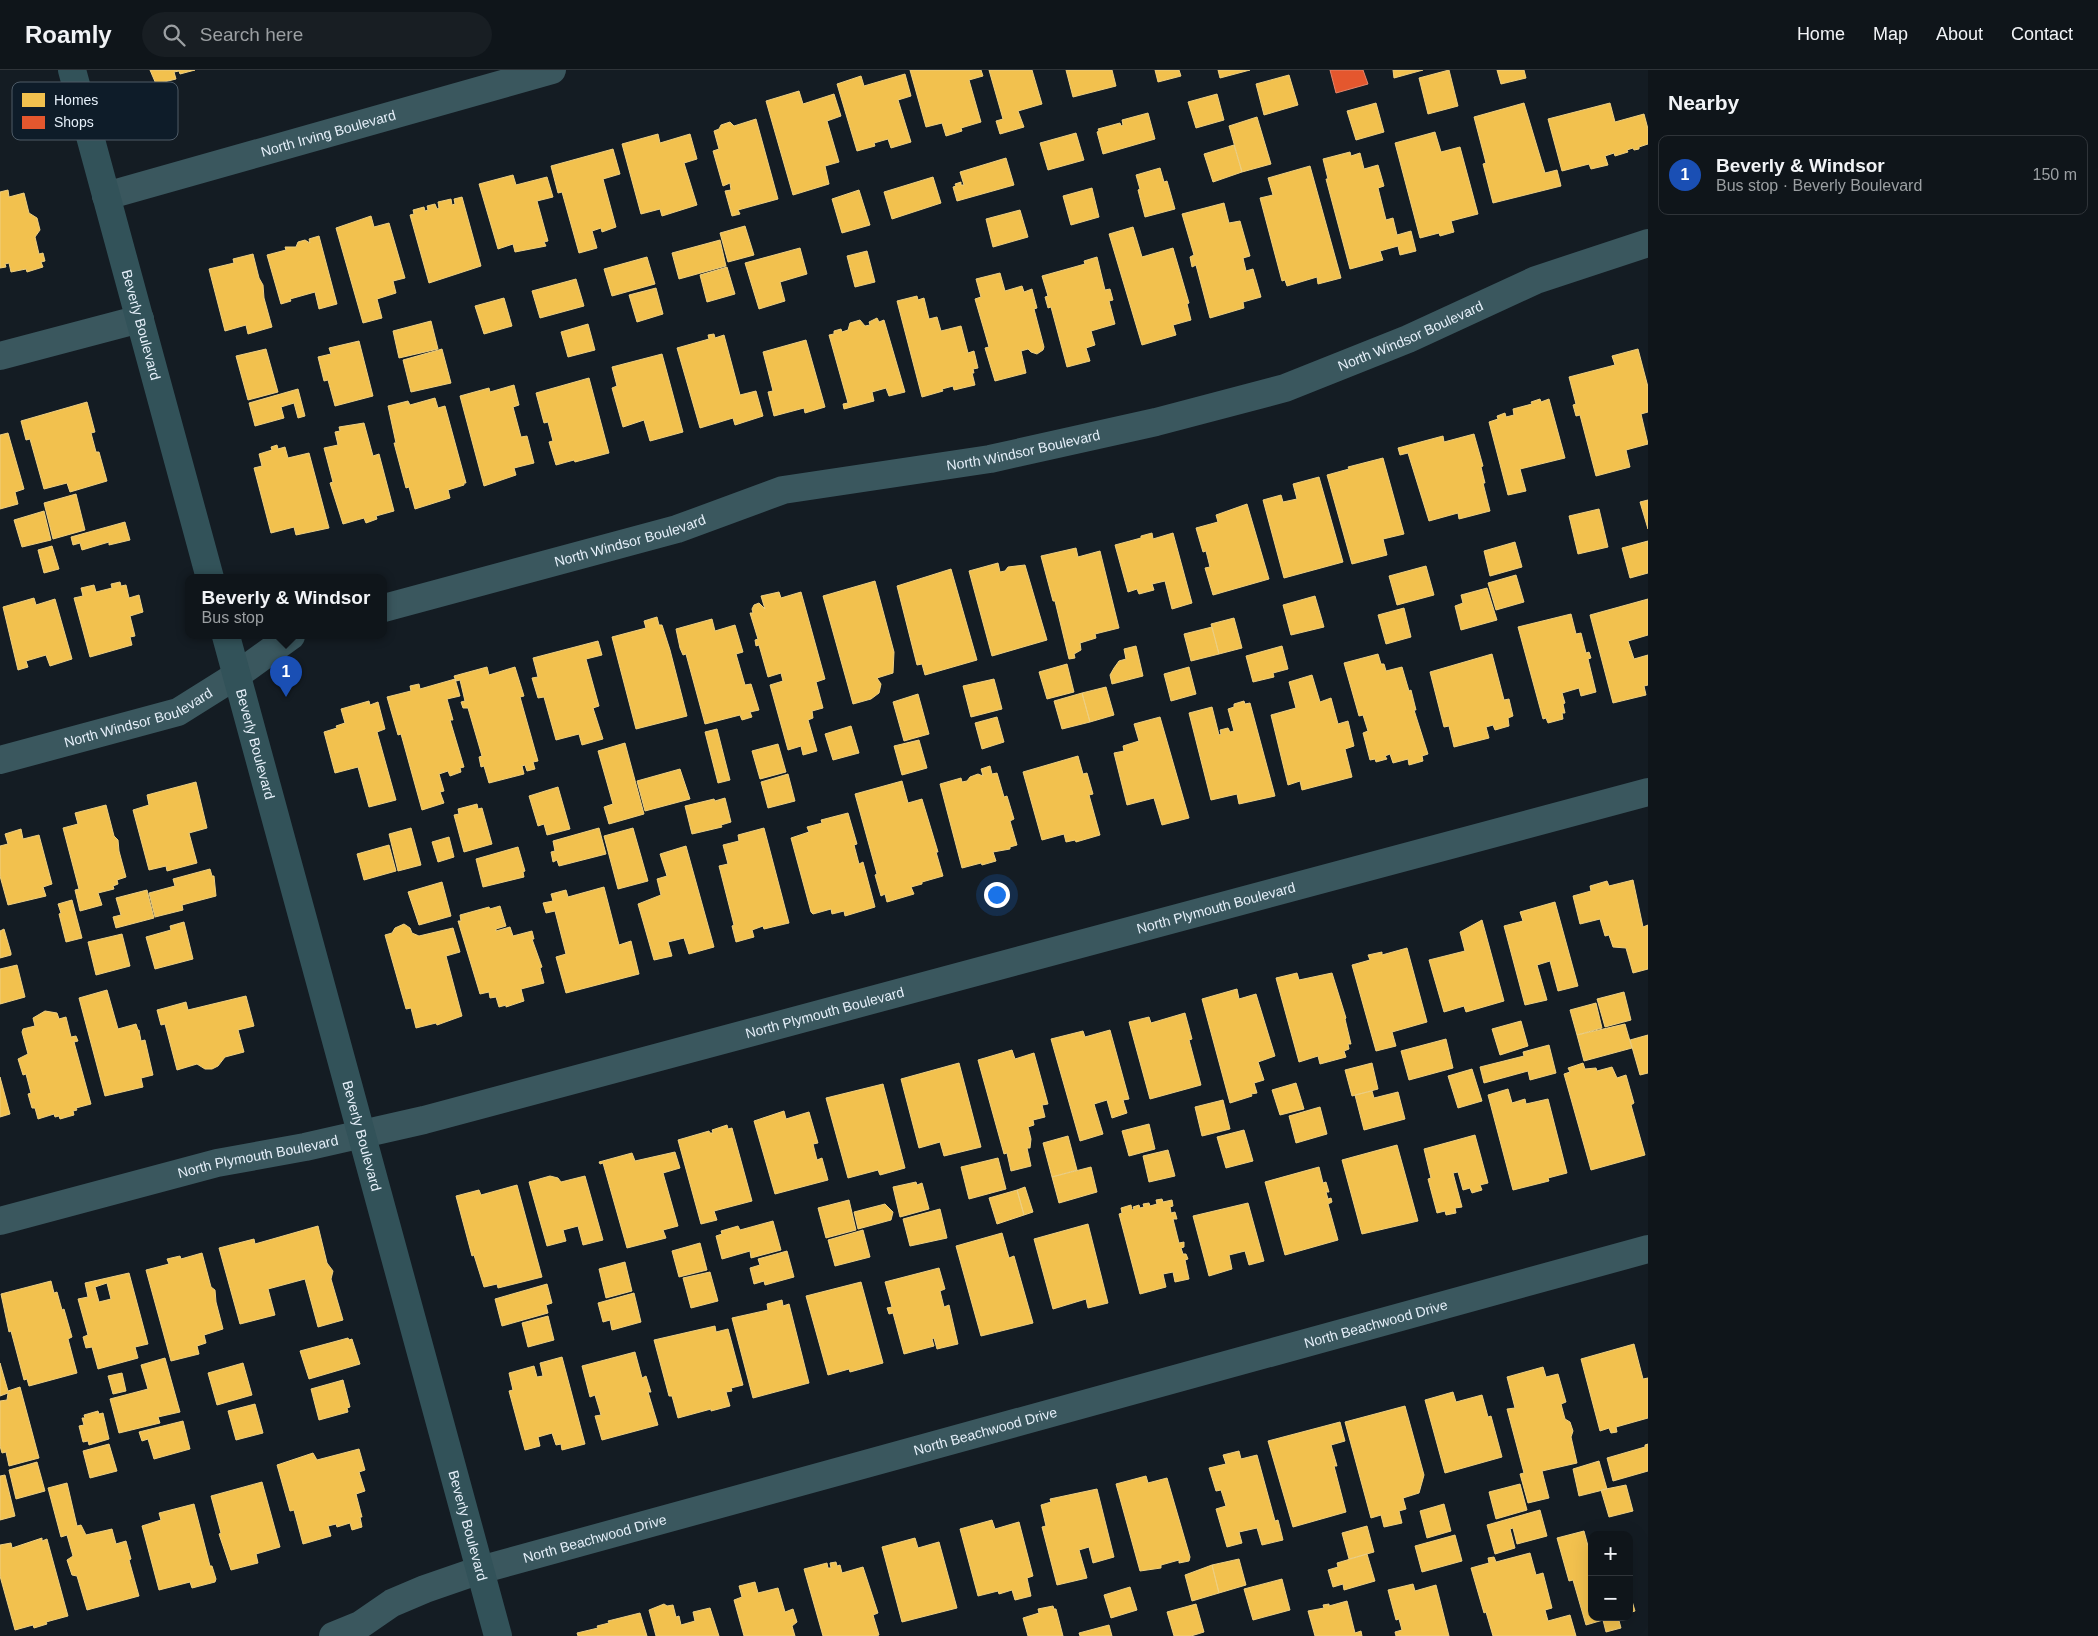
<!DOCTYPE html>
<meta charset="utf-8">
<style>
:root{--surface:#0f151a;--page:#181e23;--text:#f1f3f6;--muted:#9b9fa2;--line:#2f3439;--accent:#9ca5ae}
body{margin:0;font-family:Helvetica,sans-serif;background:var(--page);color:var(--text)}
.controls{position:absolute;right:15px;bottom:15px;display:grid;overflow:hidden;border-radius:10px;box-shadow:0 5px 20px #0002}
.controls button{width:45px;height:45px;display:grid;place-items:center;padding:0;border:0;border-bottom:1px solid var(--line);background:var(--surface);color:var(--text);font:25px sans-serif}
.you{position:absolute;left:996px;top:824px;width:18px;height:18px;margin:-12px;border:4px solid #fff;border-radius:50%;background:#1a73e8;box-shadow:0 0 0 8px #1a73e833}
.badge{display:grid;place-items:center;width:32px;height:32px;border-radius:50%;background:var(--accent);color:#fff;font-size:16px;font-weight:700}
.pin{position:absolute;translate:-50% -41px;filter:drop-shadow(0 1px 2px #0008)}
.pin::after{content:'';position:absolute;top:26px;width:18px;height:15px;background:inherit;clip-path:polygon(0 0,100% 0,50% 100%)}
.popup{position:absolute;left:185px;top:504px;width:202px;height:65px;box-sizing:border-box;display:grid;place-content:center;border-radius:10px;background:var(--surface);filter:drop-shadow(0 1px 4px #0005);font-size:16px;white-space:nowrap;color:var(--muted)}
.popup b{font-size:19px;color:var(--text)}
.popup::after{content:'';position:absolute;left:50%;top:100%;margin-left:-10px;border:10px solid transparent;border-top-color:var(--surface)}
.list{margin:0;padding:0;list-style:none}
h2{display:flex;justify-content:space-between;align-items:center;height:65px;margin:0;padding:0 20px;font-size:21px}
h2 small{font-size:16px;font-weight:400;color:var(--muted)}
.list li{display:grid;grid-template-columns:32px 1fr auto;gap:15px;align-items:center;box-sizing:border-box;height:80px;margin:0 10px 10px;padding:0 10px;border:1px solid var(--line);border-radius:10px}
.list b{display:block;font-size:19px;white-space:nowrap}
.list p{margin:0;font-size:16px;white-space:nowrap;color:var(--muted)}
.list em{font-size:16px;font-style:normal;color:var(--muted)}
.icon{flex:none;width:28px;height:28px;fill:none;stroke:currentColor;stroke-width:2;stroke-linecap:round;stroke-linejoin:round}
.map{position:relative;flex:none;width:1648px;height:1566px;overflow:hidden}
header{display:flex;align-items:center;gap:30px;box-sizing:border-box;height:70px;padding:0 25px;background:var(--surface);border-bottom:1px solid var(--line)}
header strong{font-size:24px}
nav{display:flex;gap:28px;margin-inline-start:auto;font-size:18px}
.search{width:350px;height:45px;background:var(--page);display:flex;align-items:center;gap:12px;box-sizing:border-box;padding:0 18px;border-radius:28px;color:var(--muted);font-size:19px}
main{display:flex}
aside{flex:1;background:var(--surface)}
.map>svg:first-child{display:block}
</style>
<header>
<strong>Roamly</strong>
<div class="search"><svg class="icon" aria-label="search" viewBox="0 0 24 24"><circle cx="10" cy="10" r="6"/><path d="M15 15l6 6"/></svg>Search here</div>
<nav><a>Home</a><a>Map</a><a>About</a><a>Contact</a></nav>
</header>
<main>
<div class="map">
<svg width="1648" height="1566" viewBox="0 0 1648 1566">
<rect width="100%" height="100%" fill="#141c23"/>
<!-- homes -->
<path fill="#f2c14e" stroke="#eecf81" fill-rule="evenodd" d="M 150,0 L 195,0 L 180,4 L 179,1 L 174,2 L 176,9 L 156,14 Z
M 910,0 L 981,0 L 983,6 L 969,10 L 981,52 L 961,58 L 962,61 L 946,66 L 942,53 L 926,57 Z
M 989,0 L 1032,0 L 1042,34 L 1018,41 L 1024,57 L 1000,64 L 996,51 L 1003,49 Z
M 1066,0 L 1112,0 L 1116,16 L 1073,27 Z
M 1155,0 L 1179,0 L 1181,6 L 1158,12 Z
M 1218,0 L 1250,0 L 1220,8 Z
M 1393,0 L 1423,0 L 1394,8 Z
M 1449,0 L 1458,36 L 1428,44 L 1419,8 Z
M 1497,0 L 1524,0 L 1526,8 L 1501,14 Z
M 905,4 L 911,26 L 898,30 L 911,72 L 891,78 L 888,69 L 874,73 L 875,76 L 857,81 L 837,14 L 861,6 L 864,16 Z
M 1289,5 L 1298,35 L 1264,45 L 1256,14 Z
M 799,21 L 803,34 L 834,24 L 841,46 L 827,51 L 839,92 L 825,96 L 829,114 L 793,125 L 766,31 Z
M 1217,24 L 1224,50 L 1196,58 L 1188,32 Z
M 1376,33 L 1384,62 L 1356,70 L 1347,41 Z
M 1524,33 L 1545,103 L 1557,100 L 1561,116 L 1493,133 L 1483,94 L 1486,93 L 1474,47 Z
M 1610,33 L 1615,52 L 1644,44 L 1648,59 L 1648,74 L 1639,77 L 1639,79 L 1634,80 L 1633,78 L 1627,80 L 1628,82 L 1615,86 L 1614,83 L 1605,86 L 1608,95 L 1591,99 L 1589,94 L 1562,101 L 1548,49 Z
M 1148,43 L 1155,69 L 1103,84 L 1097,62 L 1099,61 L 1098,59 L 1120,53 L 1121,56 L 1123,55 L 1122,50 Z
M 1257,47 L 1271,94 L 1242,102 L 1229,56 Z
M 756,49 L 778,129 L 738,140 L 740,144 L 732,146 L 725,121 L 731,120 L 730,113 L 723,116 L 713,81 L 719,79 L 714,61 L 719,59 L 721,55 L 730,52 L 734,56 Z
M 1435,62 L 1441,82 L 1460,77 L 1478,144 L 1451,151 L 1454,162 L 1440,166 L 1439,163 L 1420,168 L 1395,73 Z
M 1076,63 L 1084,90 L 1048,100 L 1040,73 Z
M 658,64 L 660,73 L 690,64 L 697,89 L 684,93 L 697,135 L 662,146 L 660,139 L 641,144 L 622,74 Z
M 1234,75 L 1242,102 L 1213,112 L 1204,84 Z
M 613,79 L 620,104 L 603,109 L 616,157 L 602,162 L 601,158 L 592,161 L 597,178 L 579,183 L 562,122 L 558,123 L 551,96 Z
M 1350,82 L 1351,86 L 1360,83 L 1364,99 L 1378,95 L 1384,116 L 1378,118 L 1386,150 L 1393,148 L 1397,165 L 1411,161 L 1416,181 L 1400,185 L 1398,176 L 1380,181 L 1383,190 L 1350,199 L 1326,109 L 1328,109 L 1323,89 Z
M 1006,88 L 1014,115 L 957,131 L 953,117 L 956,116 L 955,114 L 961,112 L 961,115 L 964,115 L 960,102 Z
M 1310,96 L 1341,208 L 1318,214 L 1317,207 L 1287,216 L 1285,210 L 1282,211 L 1260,128 L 1273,125 L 1268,108 Z
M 1160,98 L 1164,112 L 1167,111 L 1175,139 L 1145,147 L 1138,120 L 1140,119 L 1136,105 Z
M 513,105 L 516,115 L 547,107 L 553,127 L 537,131 L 548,171 L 544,172 L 546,176 L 515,182 L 513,174 L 498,179 L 479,114 Z
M 933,107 L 941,133 L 892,149 L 884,122 Z
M 1092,118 L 1099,147 L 1071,155 L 1063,126 Z
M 8,120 L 9,127 L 24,123 L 29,143 L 37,148 L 40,160 L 35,167 L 39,184 L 43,183 L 45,191 L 41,192 L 43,197 L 27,202 L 26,199 L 11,202 L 9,193 L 5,194 L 6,197 L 0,198 L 0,122 Z
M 859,120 L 870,155 L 842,163 L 832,129 Z
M 462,127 L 481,196 L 429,213 L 410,145 L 414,144 L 413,140 L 424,137 L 425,141 L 428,140 L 427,136 L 435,134 L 437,139 L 439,138 L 438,132 L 451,129 L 452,135 L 455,134 L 454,129 Z
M 1224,133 L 1229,153 L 1240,151 L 1250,186 L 1243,188 L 1246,201 L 1253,199 L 1261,227 L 1243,232 L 1244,238 L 1210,248 L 1196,195 L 1192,197 L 1190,187 L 1194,185 L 1182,144 Z
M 1020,140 L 1028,167 L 993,177 L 986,149 Z
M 371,146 L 374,157 L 389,153 L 405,208 L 393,211 L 396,223 L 377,229 L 382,248 L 363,253 L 336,158 Z
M 745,156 L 754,185 L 728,192 L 720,163 Z
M 1133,157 L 1142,187 L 1173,178 L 1189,233 L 1187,234 L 1191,250 L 1173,255 L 1176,265 L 1142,275 L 1109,164 Z
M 319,166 L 337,234 L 319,239 L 315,222 L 290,229 L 291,231 L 281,234 L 267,185 L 286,180 L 285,177 L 296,177 L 298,172 L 305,170 L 310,173 L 309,169 Z
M 720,170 L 726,196 L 679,209 L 672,183 Z
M 800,178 L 807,204 L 780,212 L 785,231 L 759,239 L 745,193 Z
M 867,181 L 875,212 L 855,217 L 847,186 Z
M 253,184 L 259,208 L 263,215 L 264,228 L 272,257 L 248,264 L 246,255 L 225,261 L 209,199 L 234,193 L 233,189 Z
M 647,187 L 655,214 L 612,226 L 604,199 Z
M 1097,187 L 1105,220 L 1110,219 L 1113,230 L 1109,231 L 1115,254 L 1091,261 L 1095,275 L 1086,278 L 1090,291 L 1067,297 L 1051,237 L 1048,238 L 1045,227 L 1048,226 L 1042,206 L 1085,194 L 1084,191 Z
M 727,197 L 735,224 L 707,232 L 700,205 Z
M 1000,203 L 1005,221 L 1022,216 L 1024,222 L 1032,219 L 1037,238 L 1034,239 L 1044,277 L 1043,280 L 1037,284 L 1031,282 L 1028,279 L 1021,281 L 1026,303 L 995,311 L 985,278 L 989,277 L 975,229 L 981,227 L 976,209 Z
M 576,209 L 584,236 L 540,248 L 532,221 Z
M 656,218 L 663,244 L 637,252 L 629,225 Z
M 917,226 L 918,230 L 924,228 L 929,249 L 937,247 L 941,261 L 961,256 L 968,283 L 974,281 L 978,298 L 973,299 L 974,303 L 972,303 L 975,315 L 954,320 L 953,316 L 942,319 L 943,321 L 922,327 L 897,231 Z
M 504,228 L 512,256 L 484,264 L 475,236 Z
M 877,248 L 879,252 L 884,250 L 905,322 L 889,326 L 886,318 L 872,322 L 874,331 L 844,339 L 843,334 L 848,333 L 829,265 L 834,264 L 834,261 L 841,259 L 842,262 L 848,260 L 850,253 L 860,250 L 865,256 L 870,255 L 869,252 Z
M 431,251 L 438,279 L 399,288 L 393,261 Z
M 588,254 L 595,280 L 568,287 L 561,262 Z
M 714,264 L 715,268 L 724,265 L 740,325 L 756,321 L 763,346 L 735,355 L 733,348 L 700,358 L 677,278 L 709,269 L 708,265 Z
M 806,270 L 825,337 L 805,343 L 804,338 L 774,346 L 768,322 L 773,321 L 763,282 Z
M 359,271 L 373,326 L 335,336 L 328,310 L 324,311 L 318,287 L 331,284 L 329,278 Z
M 266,279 L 278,322 L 248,330 L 236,286 Z
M 442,279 L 451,313 L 411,322 L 403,290 Z
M 1638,279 L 1648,317 L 1648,342 L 1641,344 L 1648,374 L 1626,380 L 1630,397 L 1596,406 L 1580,345 L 1576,346 L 1573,335 L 1576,334 L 1569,307 L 1615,295 L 1612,286 Z
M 662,284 L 683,362 L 650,371 L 644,350 L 623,357 L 612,318 L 617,316 L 612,297 Z
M 589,308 L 609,383 L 575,392 L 574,390 L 556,395 L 549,372 L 553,371 L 548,352 L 544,353 L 536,323 Z
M 514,315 L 519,335 L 513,337 L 521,367 L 527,366 L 534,393 L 514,398 L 516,405 L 484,416 L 460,326 L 489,318 L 490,322 Z
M 298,319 L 305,346 L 298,348 L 294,333 L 281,337 L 284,348 L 255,356 L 249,333 Z
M 435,328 L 438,338 L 445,336 L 466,413 L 464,413 L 464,415 L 448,420 L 450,428 L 415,439 L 409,417 L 406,418 L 394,373 L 396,373 L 388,336 L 408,331 L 410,335 Z
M 1540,329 L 1541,332 L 1549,329 L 1565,388 L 1520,399 L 1526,421 L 1508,425 L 1489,352 L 1498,349 L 1497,346 L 1505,343 L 1506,347 L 1514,345 L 1513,339 L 1532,334 L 1531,332 Z
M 87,332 L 95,362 L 91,363 L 96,382 L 99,382 L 107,411 L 70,422 L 67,413 L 44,419 L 30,369 L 26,370 L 21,351 Z
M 364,353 L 373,386 L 379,384 L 394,441 L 376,446 L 377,449 L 366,453 L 364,448 L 343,454 L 330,413 L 333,412 L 324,378 L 338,375 L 335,362 L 340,361 L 339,357 Z
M 8,363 L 24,419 L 15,422 L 18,434 L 0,439 L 0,365 Z
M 1474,364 L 1483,396 L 1481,397 L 1485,413 L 1483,413 L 1490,441 L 1459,449 L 1458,443 L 1429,451 L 1408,383 L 1400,385 L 1398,378 L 1443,366 L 1444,372 Z
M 277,375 L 278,379 L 285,377 L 288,388 L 309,383 L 329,458 L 296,465 L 294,457 L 271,463 L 254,398 L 262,396 L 259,384 L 272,380 L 271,377 Z
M 1383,388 L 1404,464 L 1383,469 L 1387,485 L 1352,494 L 1327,405 L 1349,399 L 1348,397 Z
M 1319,407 L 1343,492 L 1284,508 L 1263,430 L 1281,425 L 1283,432 L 1297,429 L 1293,414 Z
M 76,424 L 85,460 L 53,469 L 44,433 Z
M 1648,430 L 1648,459 L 1640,432 Z
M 1247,434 L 1269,509 L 1213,525 L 1205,498 L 1210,497 L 1206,481 L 1203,482 L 1196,458 L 1218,452 L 1216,445 Z
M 1599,439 L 1608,477 L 1578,484 L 1569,446 Z
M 44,441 L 51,470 L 22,477 L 14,450 Z
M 125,452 L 130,470 L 109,475 L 109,472 L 82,480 L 80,473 L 73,475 L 71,467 Z
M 1152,463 L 1153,469 L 1173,463 L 1192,533 L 1172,539 L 1165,511 L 1152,514 L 1154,520 L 1139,524 L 1137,519 L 1128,522 L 1115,475 L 1141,468 L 1141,466 Z
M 1648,471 L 1648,503 L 1630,508 L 1622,478 Z
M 1515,472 L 1522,497 L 1490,506 L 1484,481 Z
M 52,476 L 59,499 L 44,503 L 38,480 Z
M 1076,478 L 1078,487 L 1100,481 L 1119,558 L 1095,564 L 1096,568 L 1080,573 L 1081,580 L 1074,584 L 1075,588 L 1069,589 L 1055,531 L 1053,531 L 1041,486 Z
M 998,493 L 1000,502 L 1005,501 L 1008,497 L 1025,495 L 1047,570 L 992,586 L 969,501 Z
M 1426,496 L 1434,525 L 1397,535 L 1389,506 Z
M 951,499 L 977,590 L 925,605 L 922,594 L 917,595 L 897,516 Z
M 1516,505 L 1524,532 L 1496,540 L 1488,513 Z
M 875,511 L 894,582 L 893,603 L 877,608 L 881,614 L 879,623 L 871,629 L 853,634 L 823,526 Z
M 120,512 L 121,516 L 126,515 L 129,528 L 139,525 L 143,542 L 130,546 L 135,566 L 130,567 L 132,575 L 90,587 L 74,528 L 83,526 L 81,518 L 94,515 L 96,522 L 112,518 L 111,514 Z
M 1487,518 L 1497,550 L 1461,560 L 1455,536 L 1463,533 L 1461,525 Z
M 779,522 L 781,528 L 801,522 L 825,609 L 816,612 L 823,638 L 812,641 L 813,648 L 808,650 L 817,681 L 803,685 L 801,676 L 788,680 L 770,615 L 783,611 L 781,603 L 768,607 L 759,575 L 756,576 L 755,570 L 758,569 L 750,543 L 753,543 L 752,539 L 754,535 L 759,533 L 765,539 L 761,526 Z
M 1315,526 L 1324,557 L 1291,565 L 1283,535 Z
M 34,528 L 36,535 L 55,529 L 72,589 L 50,596 L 46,585 L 26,591 L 28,597 L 18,600 L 3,537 Z
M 1648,529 L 1648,565 L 1628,571 L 1634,589 L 1648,585 L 1648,615 L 1644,616 L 1646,625 L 1613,633 L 1590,545 Z
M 1404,538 L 1411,567 L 1386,574 L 1378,545 Z
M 1571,544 L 1576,564 L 1581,563 L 1586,583 L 1589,582 L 1591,588 L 1588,589 L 1596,622 L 1581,626 L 1579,618 L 1562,623 L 1565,633 L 1563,634 L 1565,643 L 1562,643 L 1563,649 L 1548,653 L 1546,648 L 1543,649 L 1518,557 Z
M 657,547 L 659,555 L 662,555 L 670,580 L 687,646 L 636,659 L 612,567 L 646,558 L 644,551 Z
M 1234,548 L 1242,578 L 1219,584 L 1211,554 Z
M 712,549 L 715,561 L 735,555 L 743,582 L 736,584 L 745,615 L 751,614 L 759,640 L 750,642 L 752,647 L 742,650 L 740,645 L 705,654 L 686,584 L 683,585 L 680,578 L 676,559 Z
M 1212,557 L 1219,584 L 1191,591 L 1184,564 Z
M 598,571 L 602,585 L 586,589 L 599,636 L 593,638 L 603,669 L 582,675 L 579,664 L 556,670 L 544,627 L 538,628 L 532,608 L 538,607 L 533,588 Z
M 1136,576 L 1143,606 L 1112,614 L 1110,605 L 1114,598 L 1119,591 L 1126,589 L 1124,579 Z
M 1282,576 L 1288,599 L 1273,603 L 1274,607 L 1253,612 L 1246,586 Z
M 1378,584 L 1381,594 L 1384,594 L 1386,601 L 1402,597 L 1409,621 L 1411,620 L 1416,640 L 1414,640 L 1428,684 L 1422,686 L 1423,691 L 1409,695 L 1408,689 L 1393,693 L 1390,684 L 1385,686 L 1387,689 L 1376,692 L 1375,689 L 1370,690 L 1363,663 L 1368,661 L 1363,645 L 1359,646 L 1344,593 Z
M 1492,584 L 1504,630 L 1509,629 L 1513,646 L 1508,648 L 1509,656 L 1495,660 L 1493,655 L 1486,657 L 1489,668 L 1454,677 L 1449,656 L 1444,657 L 1430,602 Z
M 1067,594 L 1074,622 L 1047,629 L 1039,602 Z
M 487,597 L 489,605 L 515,597 L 524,626 L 520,627 L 538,691 L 533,692 L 535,699 L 527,701 L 525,695 L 522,696 L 524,704 L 489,713 L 484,696 L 481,697 L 479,687 L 482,686 L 468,638 L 463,638 L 461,632 L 465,631 L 460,610 L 456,611 L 454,606 Z
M 1189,597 L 1196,624 L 1171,631 L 1164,604 Z
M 1312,605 L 1320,632 L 1331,628 L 1338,654 L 1348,651 L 1354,676 L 1345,679 L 1352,707 L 1302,720 L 1300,711 L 1288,715 L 1271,645 L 1296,638 L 1289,612 Z
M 455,609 L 460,626 L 447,629 L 453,650 L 450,650 L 464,697 L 460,698 L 461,702 L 450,706 L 448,701 L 439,704 L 444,721 L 440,722 L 444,733 L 422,740 L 401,664 L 398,665 L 387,627 L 411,621 L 410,616 L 419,614 L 420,619 Z
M 994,609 L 1002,639 L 971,647 L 963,616 Z
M 1106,617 L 1114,645 L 1090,652 L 1082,623 Z
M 1082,623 L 1090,652 L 1062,659 L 1054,631 Z
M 918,624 L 929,664 L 904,671 L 893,632 Z
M 369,631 L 370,635 L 378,632 L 385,659 L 377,662 L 396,730 L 369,737 L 358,697 L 335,703 L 324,662 L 337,658 L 336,656 L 345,653 L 341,639 Z
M 1244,631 L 1245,634 L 1250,633 L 1275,726 L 1239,734 L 1237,724 L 1211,730 L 1189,643 L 1212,637 L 1219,665 L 1221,664 L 1220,660 L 1228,658 L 1230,662 L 1234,661 L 1228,639 L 1234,637 L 1234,634 Z
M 997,647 L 1004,672 L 982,679 L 975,653 Z
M 1160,647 L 1189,748 L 1162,755 L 1154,728 L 1127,735 L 1114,683 L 1124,681 L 1123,676 L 1139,671 L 1134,654 Z
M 851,656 L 859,683 L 833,690 L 825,664 Z
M 717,659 L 730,710 L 718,713 L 705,662 Z
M 919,670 L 927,698 L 902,705 L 894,676 Z
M 625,673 L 644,744 L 609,754 L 604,737 L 613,734 L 598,681 Z
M 778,674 L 786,702 L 760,709 L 752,681 Z
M 1078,686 L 1083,704 L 1087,703 L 1093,724 L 1089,725 L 1100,765 L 1076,772 L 1075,770 L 1066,772 L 1064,764 L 1042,770 L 1023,702 Z
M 990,696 L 992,704 L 997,703 L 1004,727 L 1007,726 L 1014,749 L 1010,751 L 1017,775 L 1010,777 L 1010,779 L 993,782 L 996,791 L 982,795 L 981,793 L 962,798 L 940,714 L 961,708 L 962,712 L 967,711 L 970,707 L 978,704 L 983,706 L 981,699 Z
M 680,699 L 690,729 L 645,741 L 637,711 Z
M 788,704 L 795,731 L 768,738 L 761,712 Z
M 902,711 L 908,733 L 922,729 L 938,782 L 936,782 L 943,806 L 922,812 L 922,814 L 911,817 L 914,824 L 887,832 L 885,824 L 881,826 L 875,805 L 877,804 L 855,724 Z
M 196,712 L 207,758 L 189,763 L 197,793 L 167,801 L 166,796 L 149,800 L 133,740 L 149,735 L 147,725 Z
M 558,717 L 570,759 L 547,765 L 544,754 L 538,756 L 529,726 Z
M 725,728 L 731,752 L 721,755 L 722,757 L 692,764 L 685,736 L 714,729 L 715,731 Z
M 477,734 L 478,739 L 482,738 L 492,774 L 464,782 L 454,745 L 459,744 L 458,739 Z
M 106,735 L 114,766 L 118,770 L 119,781 L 126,807 L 117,810 L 118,814 L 113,816 L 114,819 L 98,823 L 102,835 L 80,841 L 75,820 L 79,819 L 63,758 L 78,754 L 75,743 Z
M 848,743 L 857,774 L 854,775 L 859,794 L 863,792 L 875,837 L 845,846 L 844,841 L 832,844 L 831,839 L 813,844 L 811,842 L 791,768 L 809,762 L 807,757 L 822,753 L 821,750 Z
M 411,758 L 421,795 L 398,801 L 389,764 Z
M 599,758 L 606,784 L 559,796 L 557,790 L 553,792 L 551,782 L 555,781 L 553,771 Z
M 633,758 L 648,811 L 618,819 L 604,766 Z
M 764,758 L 789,853 L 764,859 L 763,856 L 752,860 L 754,867 L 736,872 L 732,856 L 734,855 L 719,796 L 728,794 L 723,775 L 739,771 L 738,765 Z
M 21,759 L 23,769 L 39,765 L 52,814 L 43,817 L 46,826 L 8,835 L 0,806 L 0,776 L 8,774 L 5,764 Z
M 449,767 L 454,787 L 438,792 L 432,772 Z
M 389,775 L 396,801 L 364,810 L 357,784 Z
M 686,776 L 714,877 L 689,884 L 684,868 L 668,872 L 672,886 L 654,890 L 638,834 L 661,825 L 657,809 L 667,806 L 660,784 Z
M 518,777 L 525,801 L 523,802 L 524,807 L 483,817 L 476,789 Z
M 210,799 L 212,806 L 214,806 L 216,826 L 182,835 L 183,840 L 155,847 L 149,823 L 175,816 L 173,809 Z
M 1633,810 L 1643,857 L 1648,855 L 1648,899 L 1633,903 L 1626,878 L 1613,877 L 1609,865 L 1605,866 L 1600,849 L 1580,854 L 1573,826 L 1591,821 L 1590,816 L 1607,811 L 1609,816 Z
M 442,812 L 451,846 L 419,855 L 408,822 Z
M 604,817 L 619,875 L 631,871 L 639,904 L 566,923 L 556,887 L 566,884 L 555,841 L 546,843 L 543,833 L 553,831 L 551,824 L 566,820 L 568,827 Z
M 147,820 L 154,848 L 116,858 L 113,847 L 121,845 L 116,828 Z
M 72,830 L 82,868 L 66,872 L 59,844 L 61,843 L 58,834 Z
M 1555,832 L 1578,916 L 1558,921 L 1550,891 L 1537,895 L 1547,930 L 1525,935 L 1504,856 L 1523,851 L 1520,842 Z
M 500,836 L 506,856 L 496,859 L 496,861 L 510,857 L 513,866 L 532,861 L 534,869 L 532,869 L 542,897 L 540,898 L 544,913 L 521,919 L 524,931 L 506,937 L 506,935 L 499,937 L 496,927 L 490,928 L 489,922 L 480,924 L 458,851 L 461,851 L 460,845 L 489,837 L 490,839 Z
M 1482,850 L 1504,931 L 1466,942 L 1464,936 L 1444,942 L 1429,890 L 1465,881 L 1460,862 Z
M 184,852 L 193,889 L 155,899 L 146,867 L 171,860 L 170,856 Z
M 404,854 L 410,858 L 412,863 L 419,866 L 453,858 L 460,882 L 446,886 L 462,946 L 437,955 L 436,953 L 416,958 L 411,938 L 406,939 L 385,865 L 392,863 L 395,858 Z
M 4,859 L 11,883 L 11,885 L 0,888 L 0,861 Z
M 122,864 L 130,896 L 96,905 L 88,872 Z
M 1407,878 L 1427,952 L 1392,962 L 1396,976 L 1376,981 L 1352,895 L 1370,890 L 1368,885 L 1382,882 L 1382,885 Z
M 17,895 L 25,927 L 0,934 L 0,899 Z
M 1297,903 L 1299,910 L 1332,903 L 1346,948 L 1345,949 L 1351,974 L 1348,974 L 1349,979 L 1344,981 L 1346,987 L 1320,994 L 1318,986 L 1299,992 L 1276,908 Z
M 1237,919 L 1239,929 L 1256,924 L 1275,986 L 1258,992 L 1264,1010 L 1254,1013 L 1257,1023 L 1251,1024 L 1252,1026 L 1230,1033 L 1202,929 Z
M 107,920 L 118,959 L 136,954 L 138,960 L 139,960 L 141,971 L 145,970 L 153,1005 L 141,1008 L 143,1017 L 105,1026 L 79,928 Z
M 1624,922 L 1631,950 L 1605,957 L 1597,929 Z
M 246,926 L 254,956 L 238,960 L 244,982 L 225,987 L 218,996 L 212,999 L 205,999 L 197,994 L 177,1000 L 165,954 L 161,955 L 157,940 L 186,932 L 188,940 Z
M 1596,933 L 1602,958 L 1577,965 L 1570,940 Z
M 45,941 L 57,943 L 59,949 L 66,947 L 71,967 L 76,966 L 78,971 L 74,972 L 91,1034 L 76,1038 L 77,1040 L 73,1041 L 74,1045 L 60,1049 L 59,1046 L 55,1047 L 54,1044 L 38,1049 L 35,1038 L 32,1038 L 28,1024 L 31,1023 L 26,1004 L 23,1005 L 18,989 L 28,984 L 22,962 L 23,959 L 35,956 L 33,948 Z
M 1185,943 L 1192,969 L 1189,970 L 1201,1015 L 1150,1029 L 1129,952 L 1149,947 L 1151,953 Z
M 1521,951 L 1528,976 L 1500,985 L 1492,959 Z
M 1625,954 L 1632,978 L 1584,991 L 1577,965 Z
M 1110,960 L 1129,1029 L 1123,1030 L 1127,1043 L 1112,1048 L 1107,1030 L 1094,1034 L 1103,1064 L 1080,1071 L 1051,969 L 1083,961 L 1085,967 Z
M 1648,965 L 1648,1003 L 1640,1005 L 1630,970 Z
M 1446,969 L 1453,998 L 1409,1010 L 1401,981 Z
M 1549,975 L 1556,1003 L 1530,1010 L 1528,1001 L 1484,1013 L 1480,997 L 1524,986 L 1523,982 Z
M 1012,980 L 1015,989 L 1034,983 L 1048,1034 L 1042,1035 L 1045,1047 L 1033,1050 L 1034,1055 L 1028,1057 L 1031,1069 L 1030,1078 L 1027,1078 L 1031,1096 L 1011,1101 L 1007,1083 L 1004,1084 L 978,990 Z
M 959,993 L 981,1077 L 944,1086 L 940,1072 L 919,1078 L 901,1009 Z
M 1372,993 L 1378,1019 L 1352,1026 L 1345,1000 Z
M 1583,993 L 1585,999 L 1596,998 L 1597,1001 L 1612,997 L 1617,1008 L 1626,1005 L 1634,1033 L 1631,1035 L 1645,1085 L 1591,1100 L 1564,1004 L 1570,1002 L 1568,998 Z
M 1472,999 L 1482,1031 L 1458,1038 L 1448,1006 Z
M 0,1007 L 10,1044 L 0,1047 Z
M 1296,1013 L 1304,1039 L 1280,1045 L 1272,1020 Z
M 883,1014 L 905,1098 L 880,1105 L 878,1100 L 848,1108 L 826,1028 Z
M 1508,1019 L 1512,1033 L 1525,1029 L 1526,1034 L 1548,1029 L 1567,1103 L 1548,1108 L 1549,1111 L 1513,1120 L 1488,1025 Z
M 1372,1021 L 1374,1028 L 1398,1022 L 1405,1049 L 1364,1060 L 1355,1025 Z
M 1223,1030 L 1230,1059 L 1202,1066 L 1195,1037 Z
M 1320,1037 L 1327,1064 L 1296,1073 L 1289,1046 Z
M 784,1041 L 786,1049 L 809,1042 L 818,1073 L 813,1074 L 817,1090 L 822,1088 L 828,1110 L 775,1124 L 754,1051 Z
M 1149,1054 L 1155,1079 L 1129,1086 L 1122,1061 Z
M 727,1055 L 728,1059 L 732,1058 L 752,1131 L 714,1141 L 717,1150 L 701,1154 L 678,1070 L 709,1061 L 710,1063 L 713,1063 L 712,1060 Z
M 1244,1060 L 1253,1091 L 1226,1098 L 1217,1067 Z
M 1475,1065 L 1488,1113 L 1480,1115 L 1482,1120 L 1472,1123 L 1470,1118 L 1463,1120 L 1458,1102 L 1453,1103 L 1462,1137 L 1455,1138 L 1456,1143 L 1446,1145 L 1445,1141 L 1437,1143 L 1428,1109 L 1431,1108 L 1424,1079 Z
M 1068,1066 L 1077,1100 L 1052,1107 L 1043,1073 Z
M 1397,1075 L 1418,1151 L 1362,1164 L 1342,1090 Z
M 1168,1080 L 1175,1106 L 1149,1112 L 1143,1086 Z
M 675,1082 L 680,1098 L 663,1103 L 678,1156 L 663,1160 L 666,1168 L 627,1178 L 603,1093 L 600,1094 L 599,1092 L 632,1083 L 635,1091 Z
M 998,1088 L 1006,1119 L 969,1129 L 961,1097 Z
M 1091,1097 L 1097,1122 L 1059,1133 L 1052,1107 Z
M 1319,1097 L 1323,1113 L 1326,1112 L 1329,1122 L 1326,1122 L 1328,1129 L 1331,1128 L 1332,1132 L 1328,1134 L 1338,1170 L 1285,1185 L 1265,1112 Z
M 550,1106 L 558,1108 L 561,1112 L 585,1106 L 603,1170 L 583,1175 L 578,1156 L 563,1160 L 566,1171 L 547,1176 L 529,1112 Z
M 916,1112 L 917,1115 L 922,1113 L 929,1139 L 900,1147 L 893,1117 Z
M 517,1115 L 542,1207 L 498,1218 L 497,1214 L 484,1217 L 474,1185 L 472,1186 L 456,1126 L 479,1120 L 481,1125 Z
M 1025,1117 L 1033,1142 L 1024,1145 L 1017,1120 Z
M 1017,1120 L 1024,1145 L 997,1154 L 989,1128 Z
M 1162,1129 L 1163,1132 L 1172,1130 L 1173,1136 L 1170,1137 L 1171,1143 L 1175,1142 L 1177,1149 L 1173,1149 L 1179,1173 L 1184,1172 L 1184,1177 L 1181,1178 L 1183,1184 L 1186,1184 L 1188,1189 L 1185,1190 L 1189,1209 L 1175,1212 L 1173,1202 L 1163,1204 L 1166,1217 L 1140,1224 L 1119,1144 L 1122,1143 L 1121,1138 L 1131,1135 L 1132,1140 L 1134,1139 L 1133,1137 L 1139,1135 L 1140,1138 L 1144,1137 L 1143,1134 L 1149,1133 L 1150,1136 L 1157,1134 L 1156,1130 Z
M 849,1130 L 856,1160 L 826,1168 L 818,1138 Z
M 1248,1133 L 1264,1191 L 1249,1195 L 1245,1181 L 1229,1185 L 1232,1199 L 1209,1206 L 1193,1146 Z
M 885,1134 L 893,1142 L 891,1150 L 858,1159 L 854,1142 Z
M 940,1139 L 947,1168 L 910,1176 L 903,1149 Z
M 773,1151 L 781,1180 L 751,1188 L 750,1181 L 722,1189 L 716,1166 L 722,1164 L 721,1161 L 738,1156 L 740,1160 Z
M 1088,1154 L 1108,1233 L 1088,1238 L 1086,1229 L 1053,1239 L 1034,1169 Z
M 318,1156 L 327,1193 L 333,1201 L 331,1209 L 343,1250 L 318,1257 L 305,1209 L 268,1219 L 275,1245 L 240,1254 L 219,1178 L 254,1169 L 255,1174 Z
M 863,1160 L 870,1187 L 835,1196 L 828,1170 Z
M 1002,1163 L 1009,1188 L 1014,1186 L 1033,1253 L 981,1266 L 956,1176 Z
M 700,1173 L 707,1200 L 679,1207 L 672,1181 Z
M 787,1181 L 794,1207 L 765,1215 L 764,1211 L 754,1214 L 750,1198 L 760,1195 L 758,1189 Z
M 202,1183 L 211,1217 L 215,1220 L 216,1232 L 223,1259 L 204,1265 L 206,1273 L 197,1276 L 199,1284 L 171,1291 L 146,1200 L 169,1194 L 167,1189 L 180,1186 L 181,1189 Z
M 625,1192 L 632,1221 L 606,1228 L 599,1199 Z
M 939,1198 L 945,1219 L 940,1221 L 944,1237 L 949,1235 L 958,1274 L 937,1279 L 934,1268 L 932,1269 L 934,1276 L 904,1284 L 893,1243 L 889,1244 L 887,1238 L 892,1237 L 885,1212 Z
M 710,1202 L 718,1231 L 691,1238 L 683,1208 Z
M 129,1203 L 148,1274 L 135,1277 L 138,1288 L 98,1299 L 92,1277 L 86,1278 L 83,1267 L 88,1265 L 78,1229 L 88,1227 L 85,1213 ZM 107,1213 L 111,1229 L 99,1232 L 95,1217 Z
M 51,1211 L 54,1223 L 57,1222 L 62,1240 L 64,1239 L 72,1267 L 68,1269 L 77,1303 L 29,1316 L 27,1309 L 24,1310 L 11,1261 L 9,1262 L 1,1224 Z
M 861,1212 L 883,1293 L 850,1302 L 849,1299 L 828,1305 L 806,1226 Z
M 547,1214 L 552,1233 L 546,1235 L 548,1243 L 502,1256 L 495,1229 Z
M 634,1223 L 641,1252 L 612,1260 L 610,1250 L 603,1252 L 598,1233 Z
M 782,1230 L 783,1236 L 789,1234 L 809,1313 L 753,1328 L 732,1248 L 768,1240 L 767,1234 Z
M 548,1246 L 554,1270 L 528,1277 L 522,1253 Z
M 715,1256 L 716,1262 L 728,1259 L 743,1315 L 731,1318 L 732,1321 L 726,1322 L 730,1336 L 711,1341 L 711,1339 L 678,1348 L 672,1326 L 669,1326 L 654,1270 Z
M 348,1268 L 349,1270 L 352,1269 L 360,1294 L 309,1309 L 300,1281 Z
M 1634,1274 L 1643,1309 L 1648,1308 L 1648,1348 L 1616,1357 L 1617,1362 L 1611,1363 L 1609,1358 L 1600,1361 L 1581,1289 Z
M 635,1282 L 642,1308 L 646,1306 L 651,1322 L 648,1322 L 658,1355 L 602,1370 L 595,1346 L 601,1345 L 595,1325 L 590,1327 L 582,1296 Z
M 562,1287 L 585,1374 L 562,1380 L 561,1374 L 556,1375 L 552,1363 L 538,1367 L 540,1376 L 525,1380 L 509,1321 L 513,1320 L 509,1303 L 534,1296 L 537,1307 L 543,1306 L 540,1293 Z
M 165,1288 L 180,1342 L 158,1347 L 160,1353 L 119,1363 L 110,1329 L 148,1319 L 141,1295 Z
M 0,1293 L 8,1321 L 20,1317 L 39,1388 L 9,1396 L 6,1382 L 2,1383 L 0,1376 L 0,1331 L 7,1330 L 8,1323 L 0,1326 Z
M 243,1293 L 252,1325 L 217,1335 L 208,1303 Z
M 1543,1297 L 1546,1307 L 1558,1304 L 1566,1332 L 1561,1334 L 1565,1349 L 1570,1352 L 1573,1361 L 1571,1367 L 1577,1393 L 1542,1401 L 1549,1428 L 1528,1433 L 1520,1404 L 1524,1403 L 1507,1339 L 1515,1338 L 1507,1307 Z
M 122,1303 L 126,1321 L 113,1324 L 108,1306 Z
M 343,1310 L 350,1337 L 347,1338 L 348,1342 L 319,1350 L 311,1319 Z
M 1453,1322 L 1456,1332 L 1482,1325 L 1488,1347 L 1491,1346 L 1502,1387 L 1445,1403 L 1425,1330 Z
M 255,1334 L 263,1363 L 236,1370 L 228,1341 Z
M 1405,1336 L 1424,1405 L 1419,1423 L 1403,1428 L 1406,1439 L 1399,1441 L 1402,1453 L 1384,1457 L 1381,1445 L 1371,1448 L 1345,1352 Z
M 98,1341 L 99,1344 L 103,1343 L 109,1369 L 89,1375 L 88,1371 L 83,1372 L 79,1356 L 84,1355 L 82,1348 L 85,1348 L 84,1345 Z
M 183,1351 L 190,1379 L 154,1389 L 148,1369 L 142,1371 L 139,1362 Z
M 1340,1352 L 1345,1371 L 1331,1375 L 1337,1396 L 1334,1396 L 1346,1442 L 1293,1457 L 1268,1371 Z
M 109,1374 L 117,1401 L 90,1408 L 83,1381 Z
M 1648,1374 L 1648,1401 L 1613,1411 L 1607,1388 L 1645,1377 L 1645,1375 Z
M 359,1379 L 365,1400 L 359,1402 L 365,1421 L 356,1424 L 362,1447 L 360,1447 L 362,1457 L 352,1460 L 350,1453 L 337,1457 L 336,1454 L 328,1456 L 331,1466 L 303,1474 L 294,1440 L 290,1441 L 277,1395 L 313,1383 L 317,1390 Z
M 1239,1381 L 1241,1389 L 1257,1385 L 1275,1451 L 1278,1450 L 1283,1470 L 1262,1475 L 1257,1458 L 1239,1462 L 1242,1473 L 1227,1477 L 1216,1439 L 1226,1436 L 1221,1420 L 1216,1421 L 1209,1398 L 1226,1394 L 1223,1385 Z
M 1599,1391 L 1607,1419 L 1579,1426 L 1573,1399 Z
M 37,1392 L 45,1421 L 16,1429 L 9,1400 Z
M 5,1405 L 15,1446 L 0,1450 L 0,1406 Z
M 1146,1406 L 1148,1413 L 1167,1408 L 1190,1487 L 1189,1491 L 1179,1493 L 1179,1490 L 1161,1495 L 1161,1498 L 1140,1501 L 1116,1414 Z
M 262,1412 L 280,1477 L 256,1484 L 258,1493 L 231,1500 L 219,1464 L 221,1463 L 211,1426 Z
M 67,1413 L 77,1456 L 81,1455 L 86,1465 L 112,1459 L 116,1474 L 126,1471 L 131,1489 L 129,1490 L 139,1526 L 87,1540 L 77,1506 L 72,1505 L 67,1490 L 73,1486 L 67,1465 L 61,1467 L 48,1418 Z
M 1520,1414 L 1527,1440 L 1496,1449 L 1489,1422 Z
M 1626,1415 L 1633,1441 L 1609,1447 L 1601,1420 Z
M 1097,1419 L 1114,1487 L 1093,1493 L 1089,1477 L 1079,1480 L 1087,1508 L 1057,1515 L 1042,1457 L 1046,1456 L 1041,1435 L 1051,1432 L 1050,1429 Z
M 194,1434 L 210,1496 L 212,1496 L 216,1509 L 215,1512 L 192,1518 L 190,1512 L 159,1520 L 142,1456 L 161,1450 L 159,1443 Z
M 1444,1434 L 1451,1461 L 1427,1468 L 1420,1441 Z
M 1540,1440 L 1547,1466 L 1517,1474 L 1513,1458 L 1510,1459 L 1515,1478 L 1495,1484 L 1487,1455 Z
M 992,1450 L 995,1459 L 1019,1452 L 1033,1506 L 1027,1508 L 1031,1526 L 1015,1530 L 1012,1520 L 999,1524 L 998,1521 L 978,1526 L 960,1459 Z
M 1367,1456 L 1374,1482 L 1349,1489 L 1342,1463 Z
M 1584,1461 L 1588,1476 L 1592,1475 L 1592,1547 L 1618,1547 L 1621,1558 L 1606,1562 L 1603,1550 L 1586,1555 L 1573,1510 L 1569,1511 L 1557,1468 Z
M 1455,1465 L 1462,1491 L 1422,1502 L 1415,1476 Z
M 42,1468 L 42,1471 L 47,1469 L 68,1546 L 46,1552 L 47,1554 L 34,1558 L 33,1555 L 15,1560 L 0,1506 L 0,1475 L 11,1473 L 12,1478 Z
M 915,1468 L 918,1478 L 939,1472 L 957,1538 L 902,1552 L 882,1477 Z
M 1530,1483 L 1536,1505 L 1543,1503 L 1552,1538 L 1545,1540 L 1548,1551 L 1570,1545 L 1576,1566 L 1493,1566 L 1486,1542 L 1484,1543 L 1471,1498 L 1489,1493 L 1488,1488 L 1494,1487 L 1496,1492 Z
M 1367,1484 L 1375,1511 L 1344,1520 L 1343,1514 L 1333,1517 L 1328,1500 L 1338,1497 L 1337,1493 Z
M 1239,1489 L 1246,1515 L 1219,1523 L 1212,1495 Z
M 836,1492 L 837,1496 L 840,1495 L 842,1503 L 863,1497 L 878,1543 L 873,1545 L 879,1565 L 877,1566 L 823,1566 L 804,1499 L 827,1493 L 828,1498 L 831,1498 L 830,1493 Z
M 1212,1495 L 1219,1523 L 1192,1531 L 1185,1505 Z
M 1282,1509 L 1290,1540 L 1253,1550 L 1244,1519 Z
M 755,1512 L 758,1523 L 778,1518 L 785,1542 L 793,1539 L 797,1552 L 792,1556 L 795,1566 L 744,1566 L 734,1530 L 742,1527 L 739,1516 Z
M 1413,1514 L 1415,1521 L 1436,1515 L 1449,1566 L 1396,1566 L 1395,1562 L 1402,1560 L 1399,1549 L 1396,1550 L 1388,1520 Z
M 1130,1517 L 1137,1540 L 1111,1548 L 1104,1525 Z
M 1629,1521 L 1635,1541 L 1629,1543 Z
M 1347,1531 L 1355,1563 L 1361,1561 L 1362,1566 L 1315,1566 L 1308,1541 L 1324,1538 L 1323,1535 L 1329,1534 L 1329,1536 Z
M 664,1534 L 667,1536 L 673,1535 L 676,1547 L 679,1546 L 681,1555 L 695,1551 L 693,1542 L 710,1538 L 719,1566 L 656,1566 L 649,1540 Z
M 1196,1534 L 1204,1562 L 1191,1566 L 1174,1566 L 1167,1542 Z
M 1053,1536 L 1054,1539 L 1056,1539 L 1063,1566 L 1028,1566 L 1023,1548 L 1039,1543 L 1038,1539 Z
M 640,1543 L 647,1566 L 578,1566 L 577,1563 L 598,1558 L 597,1556 L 609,1553 L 608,1551 Z
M 1109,1555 L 1112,1566 L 1080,1566 L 1079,1563 Z"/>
<!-- shops -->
<path fill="#e4572e" stroke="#e4856b" d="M 1330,0 L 1363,0 L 1368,14 L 1336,23 Z"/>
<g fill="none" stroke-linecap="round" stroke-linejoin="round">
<!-- street -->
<g stroke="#3a575e" stroke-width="28">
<path id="s1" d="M 106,126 L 552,0"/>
<path d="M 0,286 L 140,249"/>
<path id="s2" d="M 384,538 L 677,459 L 783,420 L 990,389 L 1156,352 L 1285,318 L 1408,269 L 1536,210 L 1648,173"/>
<path id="s3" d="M 0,690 L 178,642 L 237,605 L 291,566"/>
<path id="s4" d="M 0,1151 L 217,1093 L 305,1077 L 424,1050 L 1648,722"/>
<path id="s5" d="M 333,1566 L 360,1555 L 392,1533 L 425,1519 L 480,1500 L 1648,1179"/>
</g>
<!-- secondary -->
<g stroke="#325259" stroke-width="28">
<path id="s6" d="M 72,0 L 210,508"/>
<path id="s7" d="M 226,566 L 498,1566"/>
</g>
</g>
<g text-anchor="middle" stroke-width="5" stroke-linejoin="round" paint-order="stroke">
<!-- street labels -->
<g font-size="14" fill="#e5eff9" stroke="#0e1c29">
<text dy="5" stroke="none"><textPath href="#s1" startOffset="231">North Irving Boulevard</textPath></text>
<text dy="5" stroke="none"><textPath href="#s6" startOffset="264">Beverly Boulevard</textPath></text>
<text dy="5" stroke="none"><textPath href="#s2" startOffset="1065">North Windsor Boulevard</textPath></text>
<text dy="5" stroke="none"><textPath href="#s2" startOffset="660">North Windsor Boulevard</textPath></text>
<text dy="5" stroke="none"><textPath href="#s2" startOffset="255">North Windsor Boulevard</textPath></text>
<text dy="5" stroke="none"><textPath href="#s3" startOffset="145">North Windsor Boulevard</textPath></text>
<text dy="5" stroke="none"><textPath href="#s7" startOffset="112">Beverly Boulevard</textPath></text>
<text dy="5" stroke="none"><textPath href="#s4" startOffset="1256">North Plymouth Boulevard</textPath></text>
<text dy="5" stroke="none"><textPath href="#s4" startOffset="851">North Plymouth Boulevard</textPath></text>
<text dy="5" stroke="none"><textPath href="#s7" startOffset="518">Beverly Boulevard</textPath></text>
<text dy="5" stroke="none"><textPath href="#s4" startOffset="266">North Plymouth Boulevard</textPath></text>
<text dy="5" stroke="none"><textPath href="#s5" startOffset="1091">North Beachwood Drive</textPath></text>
<text dy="5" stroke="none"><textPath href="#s5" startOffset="686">North Beachwood Drive</textPath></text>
<text dy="5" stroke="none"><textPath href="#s7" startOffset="922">Beverly Boulevard</textPath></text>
<text dy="5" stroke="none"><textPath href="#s5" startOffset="281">North Beachwood Drive</textPath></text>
</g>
</g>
<!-- legend -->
<rect x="12" y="12" width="166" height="58" rx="8" fill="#0e1c29" stroke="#4e5b67" stroke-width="1"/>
<rect x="22" y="23" width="23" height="14" fill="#f2c14e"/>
<rect x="22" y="46" width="23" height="13" fill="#e4572e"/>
<g font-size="14" fill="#e5eff9">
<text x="54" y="35">Homes</text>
<text x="54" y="57">Shops</text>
</g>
</svg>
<div class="controls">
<button>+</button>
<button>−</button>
</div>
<div class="you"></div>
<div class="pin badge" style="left:286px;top:627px;background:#1a4fb4">1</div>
<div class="popup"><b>Beverly &amp; Windsor</b>Bus stop</div>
</div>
<aside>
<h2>Nearby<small></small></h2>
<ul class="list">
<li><span class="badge" style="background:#1a4fb4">1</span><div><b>Beverly &amp; Windsor</b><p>Bus stop · Beverly Boulevard</p></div><em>150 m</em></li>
</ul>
</aside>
</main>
